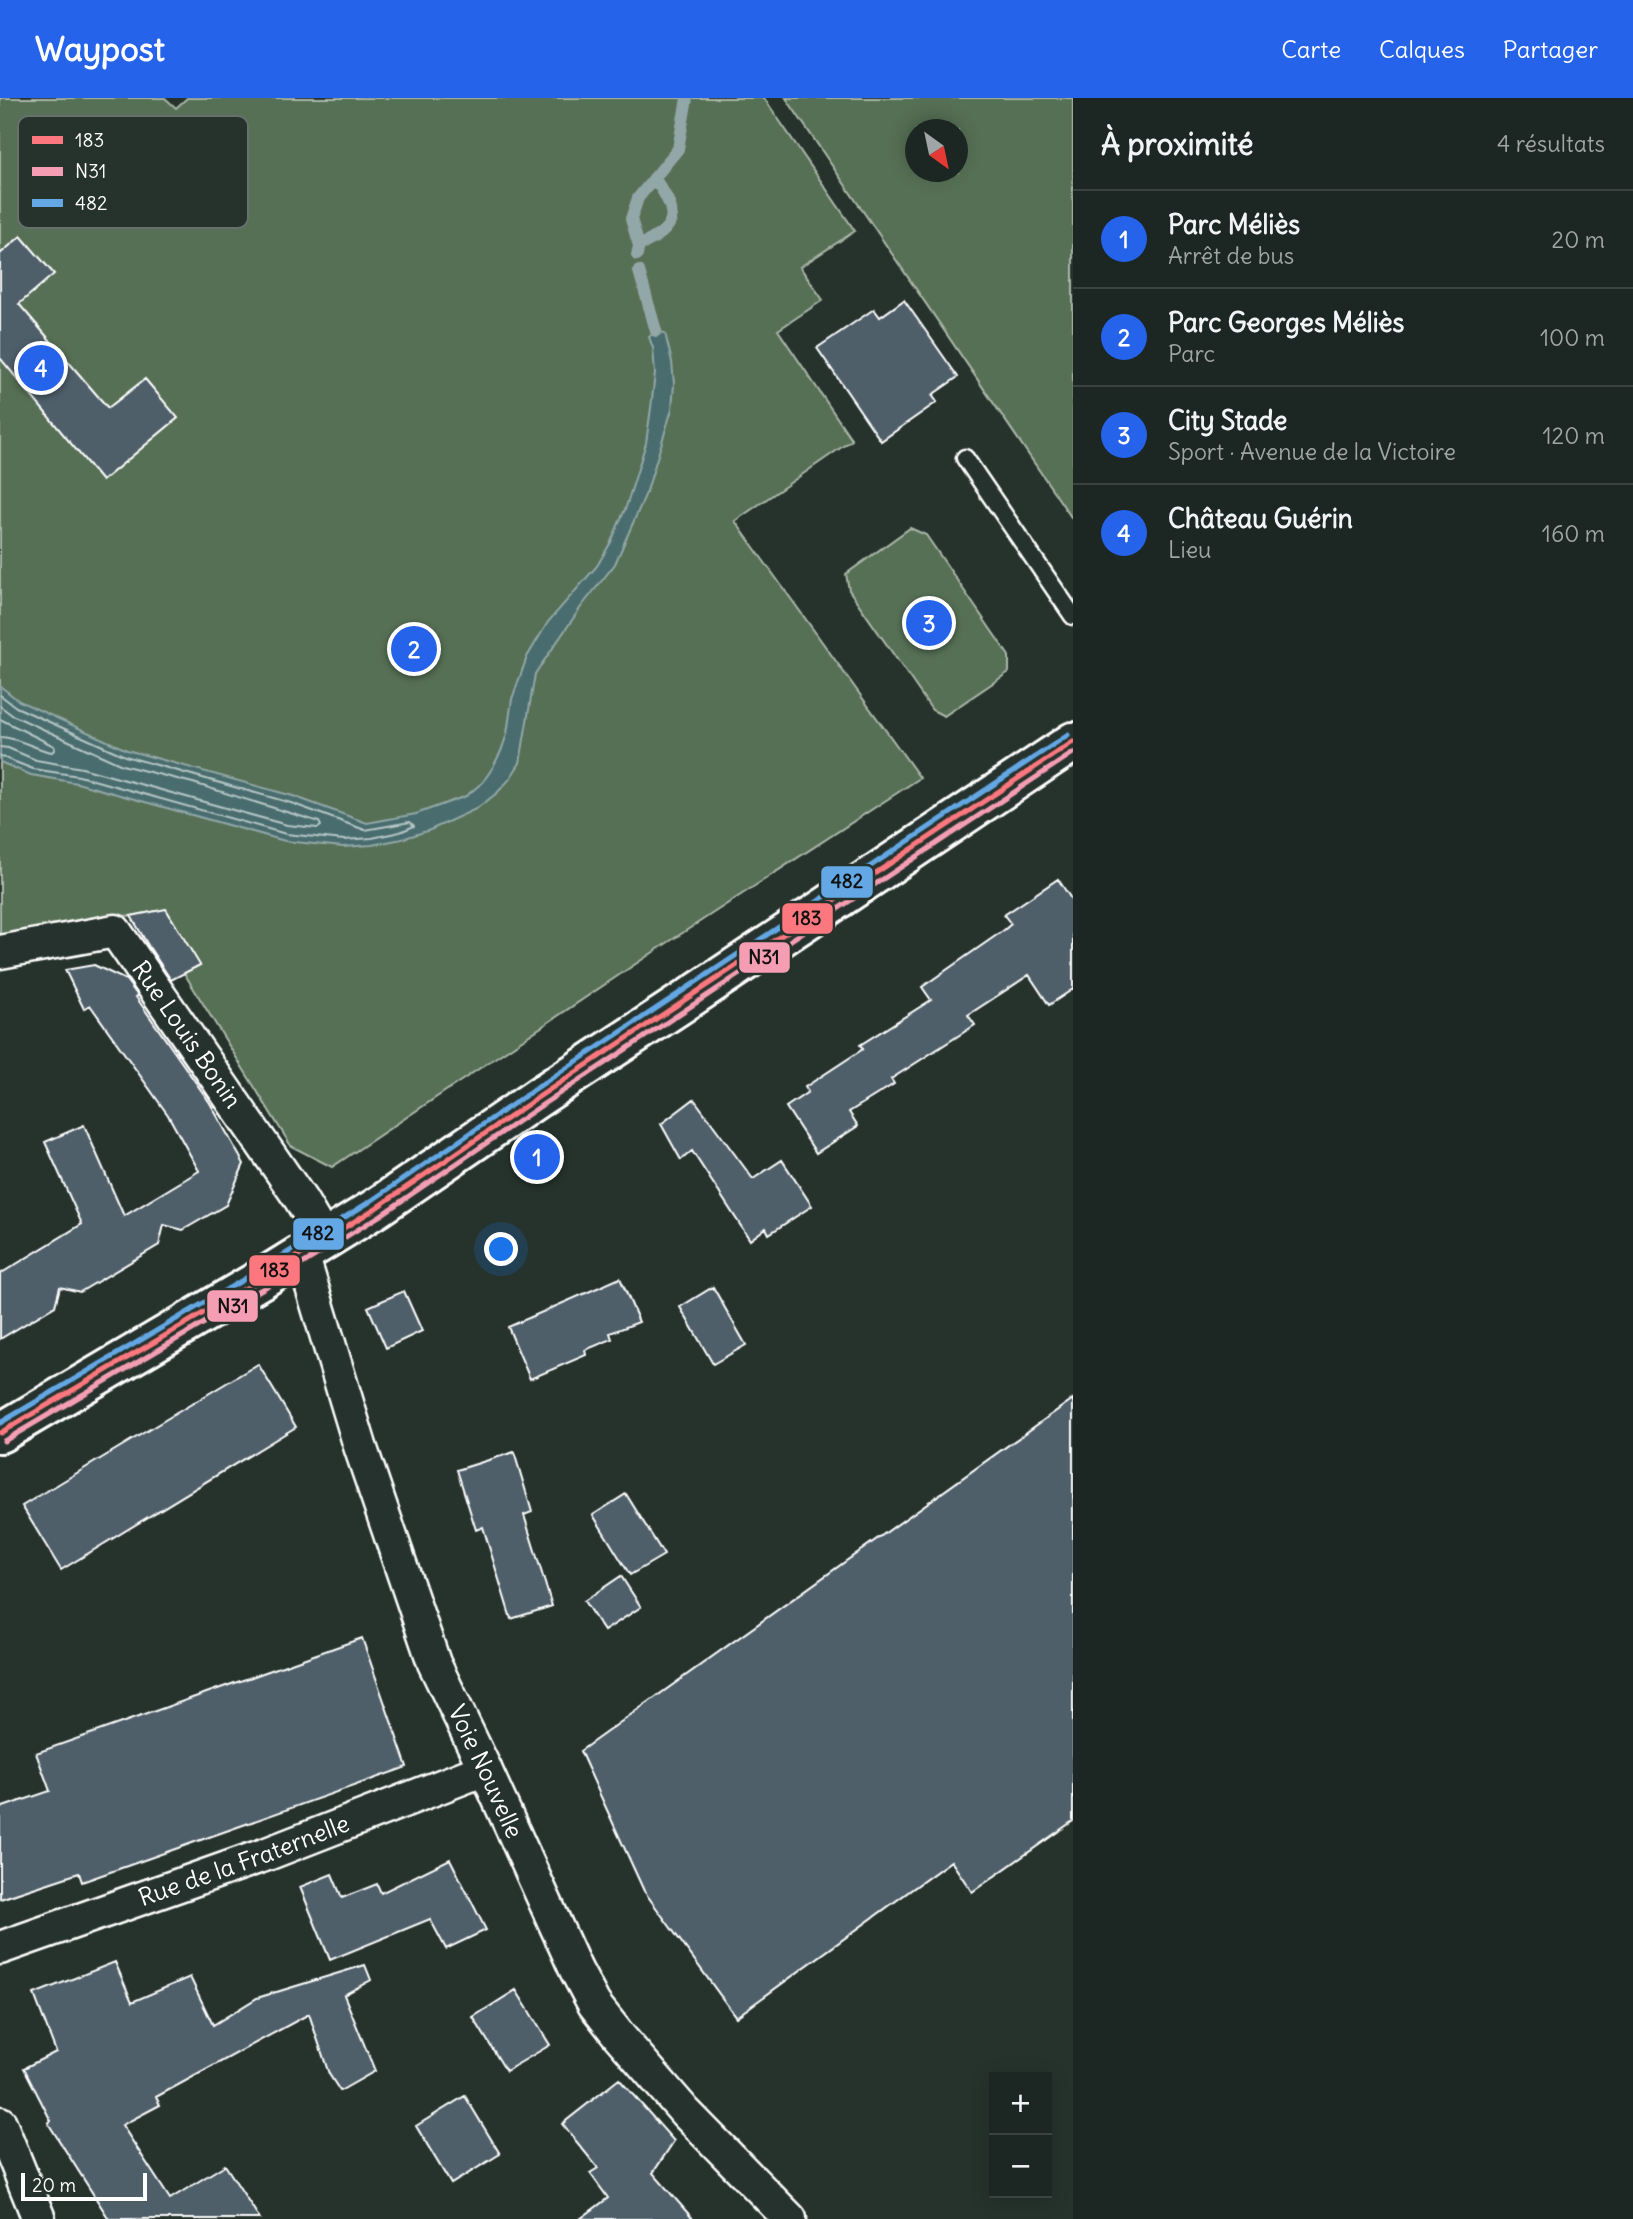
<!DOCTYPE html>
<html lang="fr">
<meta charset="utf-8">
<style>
:root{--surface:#1c2622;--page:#252e2a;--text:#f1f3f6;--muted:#a0a5a5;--line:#3a4340;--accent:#2563eb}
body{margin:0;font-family:Delius,sans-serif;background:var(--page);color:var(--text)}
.controls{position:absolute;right:21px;bottom:21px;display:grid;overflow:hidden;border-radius:0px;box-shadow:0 4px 18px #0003}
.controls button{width:63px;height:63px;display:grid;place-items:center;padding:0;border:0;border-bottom:2px solid var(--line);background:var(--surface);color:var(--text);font:35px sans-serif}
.compass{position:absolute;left:905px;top:21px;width:63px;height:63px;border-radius:50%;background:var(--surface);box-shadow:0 4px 18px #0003;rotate:147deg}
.scale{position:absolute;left:21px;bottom:18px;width:126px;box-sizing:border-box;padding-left:7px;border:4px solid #fff;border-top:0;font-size:19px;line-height:24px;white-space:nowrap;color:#fff;-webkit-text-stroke:5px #26332d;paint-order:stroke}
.you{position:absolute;left:502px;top:1152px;width:24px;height:24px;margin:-18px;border:5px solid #fff;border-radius:50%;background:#1a73e8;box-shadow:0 0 0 10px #1a73e833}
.badge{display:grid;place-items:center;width:46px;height:46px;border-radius:50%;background:var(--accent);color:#fff;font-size:23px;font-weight:700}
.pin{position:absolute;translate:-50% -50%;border:4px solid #fff;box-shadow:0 2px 7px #0006}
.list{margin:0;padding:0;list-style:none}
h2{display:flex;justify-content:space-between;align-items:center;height:91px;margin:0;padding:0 28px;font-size:30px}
h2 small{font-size:23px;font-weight:400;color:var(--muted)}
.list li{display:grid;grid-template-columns:46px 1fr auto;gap:21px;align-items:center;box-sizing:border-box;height:98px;padding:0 28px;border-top:2px solid var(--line)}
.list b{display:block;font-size:26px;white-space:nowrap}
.list p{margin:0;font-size:23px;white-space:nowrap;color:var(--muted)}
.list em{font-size:23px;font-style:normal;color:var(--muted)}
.map{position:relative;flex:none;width:1073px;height:2121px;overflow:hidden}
header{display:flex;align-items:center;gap:42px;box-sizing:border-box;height:98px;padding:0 35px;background:var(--accent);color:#fff}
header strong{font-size:33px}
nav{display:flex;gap:38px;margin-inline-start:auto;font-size:24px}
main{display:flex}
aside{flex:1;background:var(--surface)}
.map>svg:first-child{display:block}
</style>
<header>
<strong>Waypost</strong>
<nav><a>Carte</a><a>Calques</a><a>Partager</a></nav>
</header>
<main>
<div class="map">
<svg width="1073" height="2121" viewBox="0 0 1073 2121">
<rect width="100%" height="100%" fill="#26332d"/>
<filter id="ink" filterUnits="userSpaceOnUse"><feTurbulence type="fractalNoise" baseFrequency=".0143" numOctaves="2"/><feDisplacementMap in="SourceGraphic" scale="14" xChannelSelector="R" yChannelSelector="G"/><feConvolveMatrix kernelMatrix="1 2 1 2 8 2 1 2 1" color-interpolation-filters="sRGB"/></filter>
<g filter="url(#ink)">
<!-- green -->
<path fill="#576f55" stroke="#abb7aa" stroke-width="2" fill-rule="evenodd" d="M 0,0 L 165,0 L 176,10 L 187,0 L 764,0 L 855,133 L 800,169 L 823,202 L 778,232 L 852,342 L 735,423 L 920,680 L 661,849 L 332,1069 L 291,1048 L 184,875 L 199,867 L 166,811 L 131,818 L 116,817 L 0,839 Z
M 786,0 L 1073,0 L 1073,422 ZM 916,32 L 958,32 L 958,74 L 916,74 Z
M 910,430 L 926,437 L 1009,558 L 1009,574 L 944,618 L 932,612 L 849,492 L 846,476 Z"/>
<!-- water -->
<path fill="#496d6e" stroke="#92a7a8" stroke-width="2" d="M 656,233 L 665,235 L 672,264 L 674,286 L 672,311 L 647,393 L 615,466 L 581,509 L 535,576 L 520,665 L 509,682 L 497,695 L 476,711 L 430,732 L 402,741 L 372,747 L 343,749 L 285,743 L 77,685 L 31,677 L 0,664 L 0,588 L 19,603 L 127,652 L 293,698 L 367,725 L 416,716 L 466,698 L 483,684 L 493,669 L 501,653 L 507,636 L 512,601 L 527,559 L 548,524 L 597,468 L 611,444 L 626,409 L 646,345 L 651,310 L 655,275 L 653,250 L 649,239 Z"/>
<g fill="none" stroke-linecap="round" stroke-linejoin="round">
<!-- shore -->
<path stroke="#b6c5c5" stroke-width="2" d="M 0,597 L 16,609 L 125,658 L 291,705 L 365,732 L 410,724 L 414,728 L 400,734 L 372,740 L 344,742 L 286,736 L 79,678 L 33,671 L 0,658
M 0,608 L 12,617 L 122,667 L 193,685 L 319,724 L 321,728 L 318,730 L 287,727 L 82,670 L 36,662 L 8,650 L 0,649
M 0,621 L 54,648 L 55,651 L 52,654 C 34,651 18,639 0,639"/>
<!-- stream -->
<path stroke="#92a7a8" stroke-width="12" d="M 639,148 C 680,129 679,115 654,80
M 637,157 L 639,148 L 631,121 L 638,100 L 678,51 L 687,0
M 639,173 L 656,233"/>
</g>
<!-- building -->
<path fill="#4f5f6b" stroke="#fff" stroke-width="2" d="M 21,138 L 54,176 L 19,206 L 108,310 L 145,281 L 178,320 L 102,383 L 0,260 L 0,156 Z
M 904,202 L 958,279 L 932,297 L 937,304 L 881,343 L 817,250 L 874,211 L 880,219 Z
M 1058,781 L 1073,804 L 1073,891 L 1049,907 L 1029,877 L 968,917 L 975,927 L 891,981 L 894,986 L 849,1014 L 858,1028 L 816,1055 L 786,1009 L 808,994 L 805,989 L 863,951 L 860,947 L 931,902 L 922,889 L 1004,832 L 1011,826 L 1004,817 Z
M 166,811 L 200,867 L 171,882 L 149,849 L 131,818 Z
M 94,867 L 126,882 L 138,898 L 136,899 L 210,1005 L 244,1066 L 226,1107 L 183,1132 L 164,1127 L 159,1147 L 80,1194 L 60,1189 L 55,1208 L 0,1241 L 0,1176 L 82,1126 L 45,1044 L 84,1027 L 124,1118 L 199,1073 L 168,1017 L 90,907 L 84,911 L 65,872 Z
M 694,1001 L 753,1081 L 782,1062 L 812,1108 L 769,1136 L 766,1130 L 750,1142 L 692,1053 L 681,1062 L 661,1026 Z
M 620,1180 L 639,1224 L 610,1235 L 612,1241 L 585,1252 L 586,1257 L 530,1281 L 508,1229 Z
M 713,1189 L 746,1247 L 713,1266 L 680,1209 Z
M 404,1193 L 422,1233 L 386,1250 L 368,1209 Z
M 258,1266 L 296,1329 L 61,1472 L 22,1408 Z
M 1073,1301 L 1073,1723 L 972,1794 L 951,1763 L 736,1919 L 644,1793 L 580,1653 Z
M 514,1354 L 532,1414 L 524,1417 L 552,1508 L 511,1521 L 483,1429 L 476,1432 L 457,1372 Z
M 626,1396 L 664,1457 L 630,1477 L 593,1417 Z
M 621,1478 L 641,1509 L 604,1533 L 584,1503 Z
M 362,1540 L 407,1669 L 82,1784 L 79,1775 L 0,1801 L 0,1710 L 50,1693 L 36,1655 Z
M 450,1761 L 486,1832 L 446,1851 L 430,1821 L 330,1862 L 300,1789 L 332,1776 L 342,1800 L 377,1786 L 381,1795 Z
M 115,1864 L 132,1904 L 190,1879 L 213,1927 L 257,1900 L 365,1867 L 371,1882 L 344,1897 L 375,1973 L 340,1993 L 329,1976 L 309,1916 L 156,1999 L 160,2007 L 122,2027 L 170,2101 L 225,2067 L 260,2121 L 109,2121 L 48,2025 L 51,2023 L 24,1970 L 56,1954 L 34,1896 Z
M 516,1892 L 550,1947 L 506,1973 L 473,1919 Z
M 619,1981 L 674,2043 L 653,2075 L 693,2121 L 580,2121 L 608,2100 L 590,2075 L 598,2070 L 562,2026 Z
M 465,1998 L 500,2056 L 451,2086 L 416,2028 Z"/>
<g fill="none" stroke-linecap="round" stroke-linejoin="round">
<defs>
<path id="service" d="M 965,360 L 1073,518"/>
<g id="minor">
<path id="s1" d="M 0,854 L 115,833 L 301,1102 L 324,1141"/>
<path id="s2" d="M 302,1156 L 360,1348 L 434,1565 L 485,1671 L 576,1872 L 594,1906 L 620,1939 L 685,2014 L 790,2121"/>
<path id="s3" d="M 0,1850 L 267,1756 L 485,1671"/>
<path d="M 0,2025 L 39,2121"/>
</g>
<path id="tertiary" d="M 0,1335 L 263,1180 L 376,1110 L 540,998 L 685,903 L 1073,644"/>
</defs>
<!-- service casing -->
<use href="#service" stroke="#fff" stroke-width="21"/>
<!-- minor casing -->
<use href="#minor" stroke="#fff" stroke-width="37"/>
<!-- tertiary casing -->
<use href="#tertiary" stroke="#fff" stroke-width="44"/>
<!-- service -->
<use href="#service" stroke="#26332d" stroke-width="16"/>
<!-- minor -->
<use href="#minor" stroke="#26332d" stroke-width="32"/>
<!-- tertiary -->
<use href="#tertiary" stroke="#26332d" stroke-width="38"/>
<defs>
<path id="bus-1" d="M 0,1335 L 263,1180 L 376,1110 L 540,998 L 1073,644"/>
<path id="bus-2" d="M 4,1343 L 267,1188 L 381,1117 L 545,1005 L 1073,655"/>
<path id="bus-3" d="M 0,1325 L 258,1173 L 371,1103 L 535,991 L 1068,637"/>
</defs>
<!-- bus-1 casing -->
<use href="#bus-1" stroke="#26332d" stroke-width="10"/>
<!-- bus-2 casing -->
<use href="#bus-2" stroke="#26332d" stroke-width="10"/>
<!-- bus-3 casing -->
<use href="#bus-3" stroke="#26332d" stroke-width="10"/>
<!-- bus-1 -->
<use href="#bus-1" stroke="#fd777e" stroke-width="5"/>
<!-- bus-2 -->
<use href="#bus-2" stroke="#f59eb3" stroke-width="5"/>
<!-- bus-3 -->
<use href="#bus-3" stroke="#63a7e4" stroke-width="5"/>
</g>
</g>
<g text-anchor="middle" stroke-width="6" stroke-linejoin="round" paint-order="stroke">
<!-- street labels -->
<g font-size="24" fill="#fff" stroke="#26332d">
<text dy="8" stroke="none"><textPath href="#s1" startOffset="243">Rue Louis Bonin</textPath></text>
<text dy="8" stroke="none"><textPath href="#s2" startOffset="550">Voie Nouvelle</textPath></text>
<text dy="8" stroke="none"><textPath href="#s3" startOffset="259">Rue de la Fraternelle</textPath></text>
</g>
</g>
<!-- legend -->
<rect x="18" y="18" width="230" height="112" rx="10" fill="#26332d" stroke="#67706c" stroke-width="2"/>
<rect x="32" y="38" width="31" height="8" fill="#fd777e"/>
<rect x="32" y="69" width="31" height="9" fill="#f59eb3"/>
<rect x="32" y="101" width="31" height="8" fill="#63a7e4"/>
<g font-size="19" fill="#fff">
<text x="75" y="49">183</text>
<text x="75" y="80">N31</text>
<text x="75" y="112">482</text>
</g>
<g stroke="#26332d" stroke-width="2.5">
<rect x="820" y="767" width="54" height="34" rx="7" fill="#63a7e4"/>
<rect x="781" y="804" width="53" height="33" rx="7" fill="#fd777e"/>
<rect x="738" y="843" width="53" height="33" rx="7" fill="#f59eb3"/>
<rect x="292" y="1119" width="53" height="34" rx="7" fill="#63a7e4"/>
<rect x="248" y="1156" width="53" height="33" rx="7" fill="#fd777e"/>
<rect x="206" y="1191" width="53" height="34" rx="7" fill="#f59eb3"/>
</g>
<g font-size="19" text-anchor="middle" font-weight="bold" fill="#111">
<text x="847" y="790">482</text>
<text x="807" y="827">183</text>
<text x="764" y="866">N31</text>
<text x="318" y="1142">482</text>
<text x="275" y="1179">183</text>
<text x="233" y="1215">N31</text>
</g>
</svg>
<div class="controls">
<button>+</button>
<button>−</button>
</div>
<svg class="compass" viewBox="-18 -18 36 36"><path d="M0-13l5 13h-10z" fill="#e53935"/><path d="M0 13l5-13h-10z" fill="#a0a5a5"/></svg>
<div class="scale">20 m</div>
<div class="you"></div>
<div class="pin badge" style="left:537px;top:1059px">1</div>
<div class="pin badge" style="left:414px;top:551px">2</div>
<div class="pin badge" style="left:929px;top:525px">3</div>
<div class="pin badge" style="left:41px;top:270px">4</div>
</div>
<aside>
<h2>À proximité<small>4 résultats</small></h2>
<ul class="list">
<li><span class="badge">1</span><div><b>Parc Méliès</b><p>Arrêt de bus</p></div><em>20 m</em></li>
<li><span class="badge">2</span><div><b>Parc Georges Méliès</b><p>Parc</p></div><em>100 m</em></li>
<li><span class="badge">3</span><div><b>City Stade</b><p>Sport · Avenue de la Victoire</p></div><em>120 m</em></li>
<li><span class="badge">4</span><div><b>Château Guérin</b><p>Lieu</p></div><em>160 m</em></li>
</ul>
</aside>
</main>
